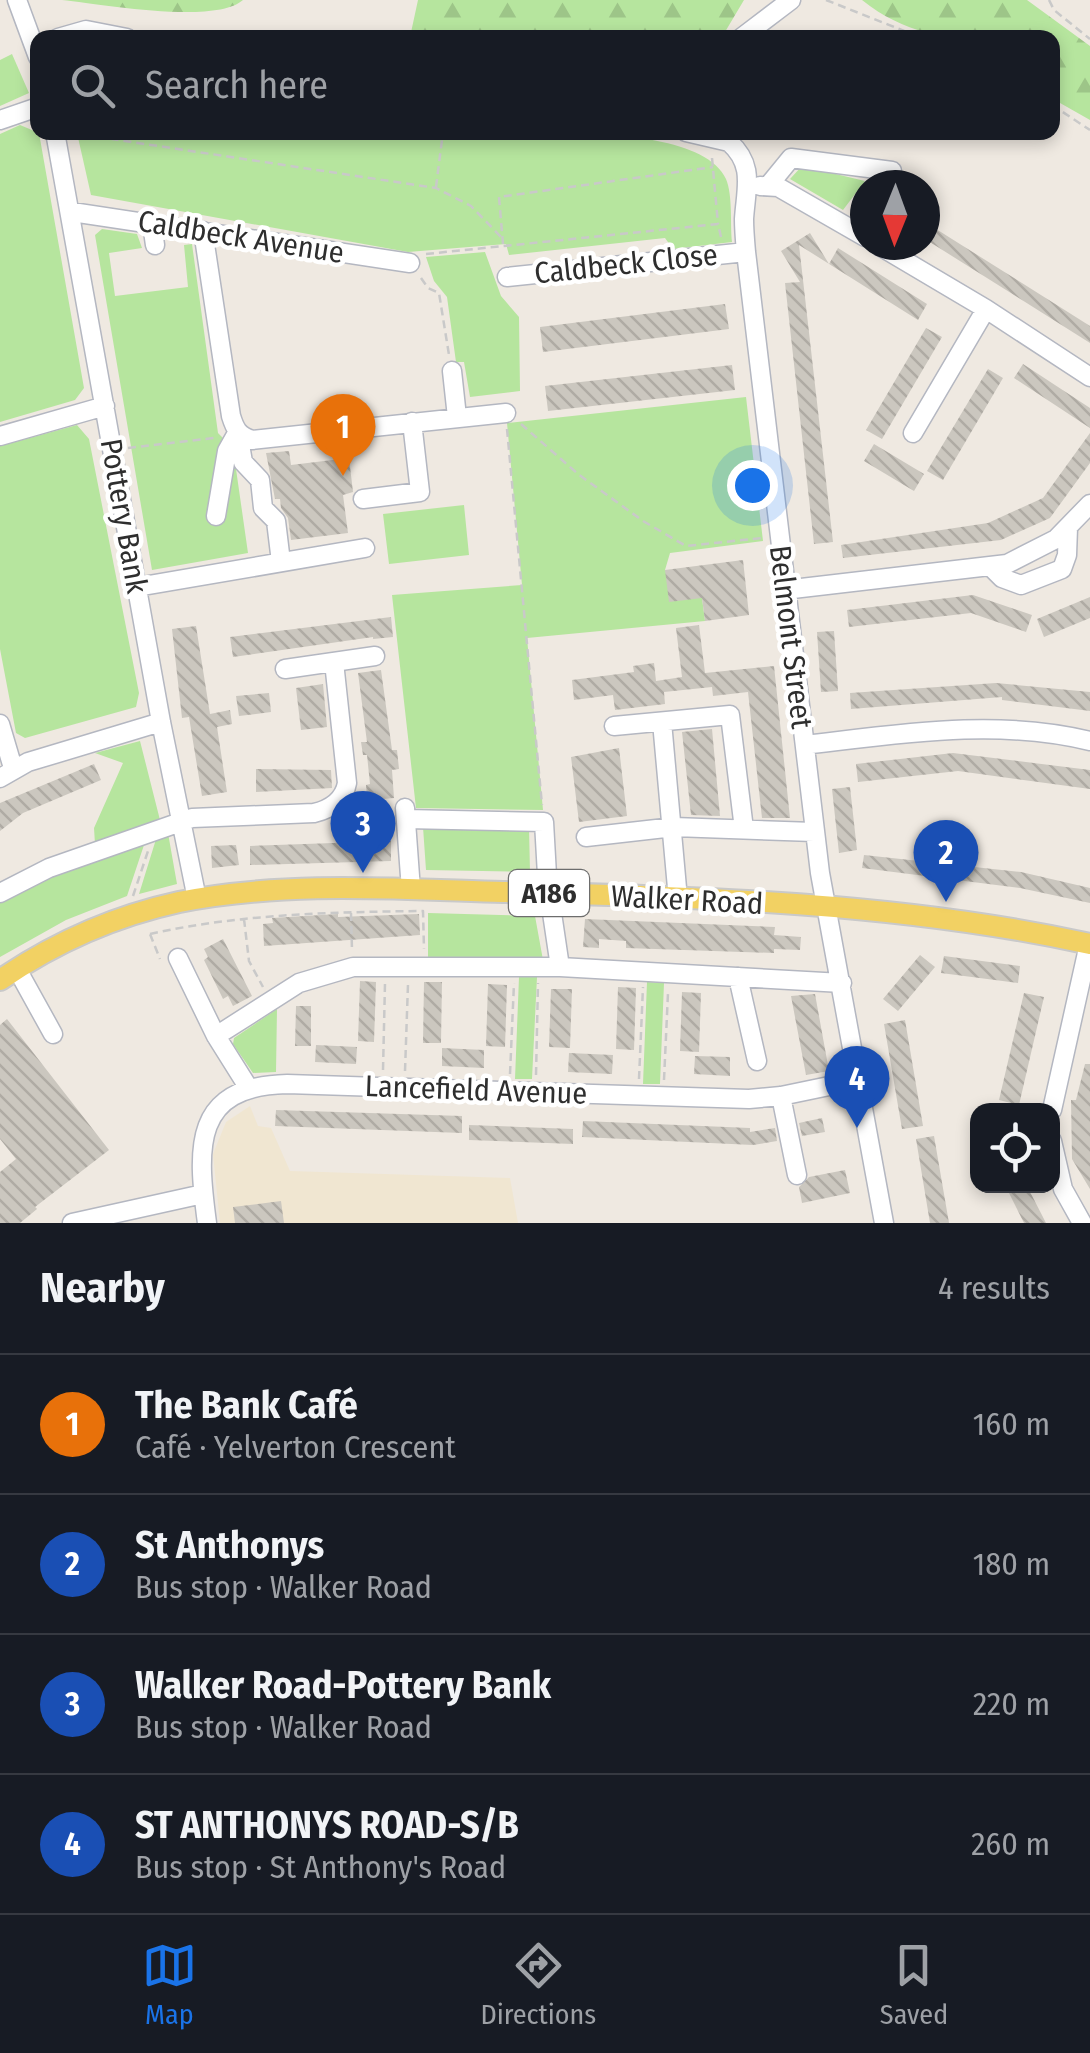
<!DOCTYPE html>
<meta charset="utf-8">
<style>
:root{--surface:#171b24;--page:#242831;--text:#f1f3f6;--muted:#9ea1a6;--line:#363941;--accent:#1a73e8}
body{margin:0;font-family:"Fira Sans Condensed",sans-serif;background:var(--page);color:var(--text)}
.controls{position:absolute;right:30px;bottom:30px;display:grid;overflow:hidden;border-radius:20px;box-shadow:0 5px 15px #0003}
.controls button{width:90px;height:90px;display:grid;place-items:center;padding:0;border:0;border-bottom:2px solid var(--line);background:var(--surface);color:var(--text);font:50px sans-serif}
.compass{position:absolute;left:850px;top:170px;width:90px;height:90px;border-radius:50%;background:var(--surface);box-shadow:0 5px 15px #0003;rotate:181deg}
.you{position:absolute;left:752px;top:485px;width:35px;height:35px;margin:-25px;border:8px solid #fff;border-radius:50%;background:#1a73e8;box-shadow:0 0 0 15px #1a73e833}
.badge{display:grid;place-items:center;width:65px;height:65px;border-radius:50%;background:var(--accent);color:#fff;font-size:32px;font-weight:700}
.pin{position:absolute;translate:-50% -82px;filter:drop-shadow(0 2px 5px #0008)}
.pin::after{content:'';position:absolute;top:52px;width:35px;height:30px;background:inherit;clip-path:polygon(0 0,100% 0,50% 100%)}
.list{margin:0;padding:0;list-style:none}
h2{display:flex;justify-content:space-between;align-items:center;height:130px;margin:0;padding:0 40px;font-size:42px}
h2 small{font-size:32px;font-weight:400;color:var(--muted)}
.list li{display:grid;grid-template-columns:65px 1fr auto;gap:30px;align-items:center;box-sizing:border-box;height:140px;padding:0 40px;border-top:2px solid var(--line)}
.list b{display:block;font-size:38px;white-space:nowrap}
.list p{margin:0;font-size:32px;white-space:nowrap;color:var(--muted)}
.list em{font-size:32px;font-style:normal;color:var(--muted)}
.icon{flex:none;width:55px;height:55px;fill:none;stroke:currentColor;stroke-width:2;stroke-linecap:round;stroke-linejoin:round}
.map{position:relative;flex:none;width:1090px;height:1223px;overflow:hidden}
.search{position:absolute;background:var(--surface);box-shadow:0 5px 15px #0003;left:30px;right:30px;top:30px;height:110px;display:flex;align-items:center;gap:25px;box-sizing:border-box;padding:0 35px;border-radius:20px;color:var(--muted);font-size:38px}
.sheet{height:690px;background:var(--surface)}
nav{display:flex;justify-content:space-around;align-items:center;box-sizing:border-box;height:140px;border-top:2px solid var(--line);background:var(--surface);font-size:28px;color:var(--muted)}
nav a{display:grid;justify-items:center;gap:5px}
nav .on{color:var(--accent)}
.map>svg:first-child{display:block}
</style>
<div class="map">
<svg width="1090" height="1223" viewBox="0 0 1090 1223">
<defs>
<pattern id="forest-firs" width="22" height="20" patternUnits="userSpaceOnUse" patternTransform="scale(2.5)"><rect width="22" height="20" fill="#b6e59e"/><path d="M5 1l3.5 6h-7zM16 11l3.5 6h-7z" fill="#9dc588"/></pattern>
<pattern id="building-back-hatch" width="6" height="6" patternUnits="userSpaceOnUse" patternTransform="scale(2.5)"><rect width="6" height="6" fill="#cbc7bf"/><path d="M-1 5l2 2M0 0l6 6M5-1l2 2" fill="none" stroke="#afaba4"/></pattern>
</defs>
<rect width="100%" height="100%" fill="#efe9e1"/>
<!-- education -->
<path fill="#f0e6d1" d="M 250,1106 L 258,1126 L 271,1128 L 290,1171 L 510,1178 L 518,1223 L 220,1223 L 213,1154 L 226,1122 Z"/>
<!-- grass -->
<path fill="#b6e59e" d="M 12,54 L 29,93 L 0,106 L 0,60 Z
M 20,125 L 39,133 L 84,388 L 75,400 L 0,422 L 0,134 Z
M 508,132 L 545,138 L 548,133 C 590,132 706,134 726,179 C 733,196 730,224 732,242 L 673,249 L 665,238 L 509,255 L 506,244 L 408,252 L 91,195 L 77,133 Z
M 802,166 L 865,181 L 843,210 L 790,179 Z
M 102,229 L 137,234 L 142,248 L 109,253 L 115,296 L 188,287 L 184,245 L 192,244 L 218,433 L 233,448 L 248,553 L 152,570 L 95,235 Z
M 485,252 L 501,296 L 519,317 L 520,391 L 470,397 L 464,362 L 456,362 L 447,297 L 434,281 L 426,257 Z
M 746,397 L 763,541 L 670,553 L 665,570 L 702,598 L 705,621 L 527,638 L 543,810 L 416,808 L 392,595 L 522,585 L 507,423 Z
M 77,425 L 89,439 L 139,693 L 136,707 L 25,738 L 16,733 L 0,649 L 0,446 Z
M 464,505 L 469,555 L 389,564 L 383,514 Z
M 140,741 L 160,820 L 95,844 L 94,828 L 123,763 L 95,753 Z
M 423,827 L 529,828 L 530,872 L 426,870 Z
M 168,833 L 177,884 L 139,894 L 157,836 Z
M 146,839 L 127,896 L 66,920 L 0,957 L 0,902 L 45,876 Z
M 428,913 L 535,916 L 543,960 L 428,958 Z
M 519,977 L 537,977 L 532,1079 L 515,1079 Z
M 647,982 L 664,983 L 660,1084 L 643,1084 Z
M 277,1009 L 276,1072 L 253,1073 L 233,1044 L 234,1038 Z"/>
<!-- forest -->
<path fill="url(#forest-firs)" d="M 62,0 L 243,0 C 215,25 101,4 62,0 Z
M 418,0 L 744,0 L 722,37 L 410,37 Z
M 862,0 L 1027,0 L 1090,46 L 1090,120 L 1053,99 L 1052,38 C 981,38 922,48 862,0 Z"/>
<!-- building -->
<path fill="url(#building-back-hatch)" d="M 925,222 L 1090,326 L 1090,343 L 925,239 Z
M 810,233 L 829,264 L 838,248 L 927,304 L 918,320 L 799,245 L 833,542 L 814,544 L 785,283 L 800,282 L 781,251 Z
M 725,304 L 729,329 L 543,352 L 540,327 Z
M 926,328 L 942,337 L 882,439 L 866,430 Z
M 1023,364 L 1090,408 L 1090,428 L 1014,378 Z
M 732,365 L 735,390 L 548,411 L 545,386 Z
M 988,369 L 1003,378 L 943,480 L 927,471 Z
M 1090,433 L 1090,463 L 1050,518 L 1001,540 L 843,558 L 841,545 L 988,523 L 1043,498 Z
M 874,444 L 924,474 L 914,491 L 864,461 Z
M 289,451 L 291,465 L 349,458 L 353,492 L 343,495 L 348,533 L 291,540 L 288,518 L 281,508 L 280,499 L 275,499 L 266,453 Z
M 743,560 L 749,615 L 705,621 L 702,598 L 669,602 L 665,570 Z
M 973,595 L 1032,615 L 1026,632 L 971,613 L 849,627 L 847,610 Z
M 1090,597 L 1090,618 L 1044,637 L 1037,619 Z
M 391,617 L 393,637 L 373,639 L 373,637 L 233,657 L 230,637 Z
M 699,625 L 705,673 L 774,666 L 790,818 L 762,818 L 748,692 L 713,696 L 712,687 L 664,692 L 665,704 L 615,710 L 613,695 L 574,700 L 572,680 L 634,672 L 633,666 L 654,663 L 656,681 L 682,677 L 676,628 Z
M 196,626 L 210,714 L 230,710 L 232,724 L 217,727 L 227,792 L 202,796 L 189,717 L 182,718 L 172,629 Z
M 834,631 L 838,691 L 821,692 L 817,632 Z
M 381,670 L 392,750 L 397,750 L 399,769 L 392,770 L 394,798 L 373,800 L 373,797 L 367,797 L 366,785 L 370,784 L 367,755 L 363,755 L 361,742 L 367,742 L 358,673 Z
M 996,683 L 1090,692 L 1090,711 L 1002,700 L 1002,697 L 851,709 L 850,693 Z
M 323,684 L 327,727 L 301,730 L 296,688 Z
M 269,693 L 271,712 L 239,716 L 236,696 Z
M 712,729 L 720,816 L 691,815 L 682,732 Z
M 619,748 L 627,816 L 579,822 L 571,757 Z
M 953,753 L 1090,770 L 1090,789 L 958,771 L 858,782 L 856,764 Z
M 94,764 L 101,780 L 23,813 L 0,831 L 0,803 Z
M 256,769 L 331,770 L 332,788 L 256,792 Z
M 850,787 L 857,850 L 839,853 L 832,789 Z
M 391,841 L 391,861 L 250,865 L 250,846 Z
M 236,845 L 239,865 L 212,868 L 211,846 Z
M 864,855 L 1021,872 L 1090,888 L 1090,903 L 1020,888 L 862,868 Z
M 338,914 L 338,917 L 419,914 L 420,935 L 264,946 L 263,924 L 273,923 L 272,918 Z
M 585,919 L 775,927 L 774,935 L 801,937 L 800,950 L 774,949 L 774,953 L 626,948 L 626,941 L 599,939 L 599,948 L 583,947 Z
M 223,939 L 252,996 L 233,1006 L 228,996 L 223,999 L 204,960 L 208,957 L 204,949 Z
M 920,955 L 935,967 L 898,1011 L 883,999 Z
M 944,956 L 1020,966 L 1018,983 L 941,973 Z
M 360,981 L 376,982 L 374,1042 L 358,1041 Z
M 424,982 L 442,982 L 441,1043 L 423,1043 Z
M 488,984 L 507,985 L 505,1047 L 486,1046 Z
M 618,987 L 636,988 L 634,1050 L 616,1049 Z
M 551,989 L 572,989 L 570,1048 L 549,1047 Z
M 682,992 L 701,993 L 699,1052 L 680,1051 Z
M 1024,993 L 1044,997 L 1019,1105 L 999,1100 Z
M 815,994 L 829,1071 L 806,1075 L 791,996 Z
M 296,1006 L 311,1006 L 311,1046 L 295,1046 Z
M 7,1019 L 109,1150 L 35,1207 L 37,1209 L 20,1223 L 0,1223 L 0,1172 L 16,1159 L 0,1139 L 0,1025 Z
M 905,1020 L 923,1126 L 902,1129 L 884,1024 Z
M 316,1045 L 357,1047 L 356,1064 L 315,1062 Z
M 442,1048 L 484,1050 L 484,1068 L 442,1066 Z
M 569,1053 L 613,1055 L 612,1074 L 568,1072 Z
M 695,1056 L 730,1057 L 730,1076 L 694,1074 Z
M 1085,1064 L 1090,1064 L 1090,1189 L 1072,1159 L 1071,1100 L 1076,1100 Z
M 276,1110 L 462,1116 L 462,1133 L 275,1126 Z
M 822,1118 L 825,1132 L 802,1136 L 799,1123 Z
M 583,1121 L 750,1128 L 750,1132 L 775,1128 L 777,1141 L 753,1145 L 582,1137 Z
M 469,1125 L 573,1129 L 573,1144 L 469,1140 Z
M 934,1136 L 949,1223 L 930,1223 L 916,1139 Z
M 845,1170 L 850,1193 L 802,1203 L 799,1187 L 809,1177 Z
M 1014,1186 L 1027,1186 L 1046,1223 L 1024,1223 L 1007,1189 Z
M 281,1201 L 284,1223 L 235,1223 L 233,1207 Z"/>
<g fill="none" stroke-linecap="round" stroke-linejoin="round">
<defs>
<path id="minor" d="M 17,0 L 38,57
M 58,38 L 86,30 L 127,38
M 741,38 L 791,0
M 0,120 L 38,107
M 55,132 L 161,722 L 197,899
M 686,132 L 729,142 C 755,165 746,188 744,219 C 744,230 745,241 746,252 L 820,873 L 884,1223
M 760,186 L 778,187 L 865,237
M 768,186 L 791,158 L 892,171
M 72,212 L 410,263
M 152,224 L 155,245
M 203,231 L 231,416 C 235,429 238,435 252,440 L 506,413
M 878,245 L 986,309 L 1090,377
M 507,277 L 746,252
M 452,371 L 457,417
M 238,433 L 243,462 L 260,480 L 263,508 L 276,521 L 281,562
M 913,433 L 986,309
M 0,436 L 105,406
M 363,499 L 420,492 L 412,422
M 216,516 L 227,451 L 236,435
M 991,567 L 1002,578 L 1021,585 L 1062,569 L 1067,555 L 1068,528
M 137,587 L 365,548
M 784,590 L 1007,564 L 1056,539 L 1090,504
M 285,669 L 375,656
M 662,722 L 678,899
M 0,724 L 13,768
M 614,726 L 730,715 L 744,829
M 805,745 C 900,734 996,718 1090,741
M 0,778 L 28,762 L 161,722
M 405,808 L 411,890
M 406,819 L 544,822 L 548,893
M 586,837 L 674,827 L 814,832
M 0,893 L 49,868 L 192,818 L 314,813 C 331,809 344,800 347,783 L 334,662
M 552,913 L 560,967
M 178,958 L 216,1036 L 248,1087
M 17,969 L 53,1034
M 738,977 L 757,1061
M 216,1036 L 299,983 L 353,967 L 560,967 L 842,983
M 781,1096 L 797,1175
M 1052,1110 L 1089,944
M 1052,1141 L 1063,1189 L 1082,1223
M 72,1223 L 203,1194
M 207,1223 C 197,1148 192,1086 287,1084 L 749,1099 L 781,1096 L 858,1080"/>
<path id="major" d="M 0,980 C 54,943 115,916 179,902 C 284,881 397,889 503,892 C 698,897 899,902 1090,944"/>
</defs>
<!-- minor casing -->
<use href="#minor" stroke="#b4b7c1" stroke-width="21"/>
<!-- major casing -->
<use href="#major" stroke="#c9c9c9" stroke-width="24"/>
<!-- path -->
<path stroke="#c9c9c9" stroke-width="2.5" stroke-dasharray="8 5" stroke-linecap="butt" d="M 826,0 L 922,38
M 1049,0 L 1054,10 L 1090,39
M 1052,105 L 1090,130
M 72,133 L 436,188 L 471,206 L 503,239
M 712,158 L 718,224
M 436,187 L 443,132
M 503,244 L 499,197 L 713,167
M 426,254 L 718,224 L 721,237
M 421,278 L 428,288 L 439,293 L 449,355
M 521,424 L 578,474 L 643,521 L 686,546 L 762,538
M 507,429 L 542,805
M 128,448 L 214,438
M 133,896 L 148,851
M 351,913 L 352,950
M 244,919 L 249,961 L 263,987
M 150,934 C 240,914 331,912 423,911 L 424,949
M 150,934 L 160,959
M 383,1070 L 385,983
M 405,1071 L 408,984
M 510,1074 L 514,983
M 536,1075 L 538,983
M 639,1079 L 643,987
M 664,1080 L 668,993"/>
<!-- minor -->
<use href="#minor" stroke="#fff" stroke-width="18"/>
<!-- major -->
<use href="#major" stroke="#f2d163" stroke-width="20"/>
</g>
<g text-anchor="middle" stroke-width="9" stroke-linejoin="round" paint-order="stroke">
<!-- shield labels -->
<rect fill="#fff" stroke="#6d6d6d" stroke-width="2.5" x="509" y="870" width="80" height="46" rx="8"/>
<g font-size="28" font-weight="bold" fill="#2e2e2e">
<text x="549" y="903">A186</text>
</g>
<!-- street labels -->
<g font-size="30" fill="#2e2e2e" stroke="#fff">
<text transform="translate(241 237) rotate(9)" y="10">Caldbeck Avenue</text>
<text transform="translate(626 264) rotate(-6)" y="10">Caldbeck Close</text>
<text transform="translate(124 516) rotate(80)" y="10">Pottery Bank</text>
<text transform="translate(791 637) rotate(83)" y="10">Belmont Street</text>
<text transform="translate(687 900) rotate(3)" y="10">Walker Road</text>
<text transform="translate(476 1090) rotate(2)" y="10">Lancefield Avenue</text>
</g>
</g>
</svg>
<div class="controls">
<button><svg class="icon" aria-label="locate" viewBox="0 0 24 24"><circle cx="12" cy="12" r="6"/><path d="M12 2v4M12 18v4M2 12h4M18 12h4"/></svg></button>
</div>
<svg class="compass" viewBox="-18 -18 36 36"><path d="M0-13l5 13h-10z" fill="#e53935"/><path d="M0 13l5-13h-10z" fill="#9ea1a6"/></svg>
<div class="you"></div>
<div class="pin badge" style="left:343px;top:476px;background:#e8710a">1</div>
<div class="pin badge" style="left:946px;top:902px;background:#1a4fb4">2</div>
<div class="pin badge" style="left:363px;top:873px;background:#1a4fb4">3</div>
<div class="pin badge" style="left:857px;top:1128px;background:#1a4fb4">4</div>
<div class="search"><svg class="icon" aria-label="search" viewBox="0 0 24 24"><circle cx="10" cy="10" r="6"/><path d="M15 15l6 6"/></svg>Search here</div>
</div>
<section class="sheet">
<h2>Nearby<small>4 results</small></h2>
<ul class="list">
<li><span class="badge" style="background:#e8710a">1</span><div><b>The Bank Café</b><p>Café · Yelverton Crescent</p></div><em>160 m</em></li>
<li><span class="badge" style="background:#1a4fb4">2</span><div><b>St Anthonys</b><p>Bus stop · Walker Road</p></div><em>180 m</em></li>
<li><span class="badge" style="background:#1a4fb4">3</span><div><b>Walker Road-Pottery Bank</b><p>Bus stop · Walker Road</p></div><em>220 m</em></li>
<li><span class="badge" style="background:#1a4fb4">4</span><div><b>ST ANTHONYS ROAD-S/B</b><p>Bus stop · St Anthony's Road</p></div><em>260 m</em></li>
</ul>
</section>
<nav>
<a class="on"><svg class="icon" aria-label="map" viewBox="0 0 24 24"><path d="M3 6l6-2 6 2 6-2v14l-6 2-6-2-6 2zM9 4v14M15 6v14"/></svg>Map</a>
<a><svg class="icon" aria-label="directions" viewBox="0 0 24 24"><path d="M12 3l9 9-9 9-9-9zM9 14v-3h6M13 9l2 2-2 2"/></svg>Directions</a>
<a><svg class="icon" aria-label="saved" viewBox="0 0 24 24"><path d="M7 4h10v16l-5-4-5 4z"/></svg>Saved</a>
</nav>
